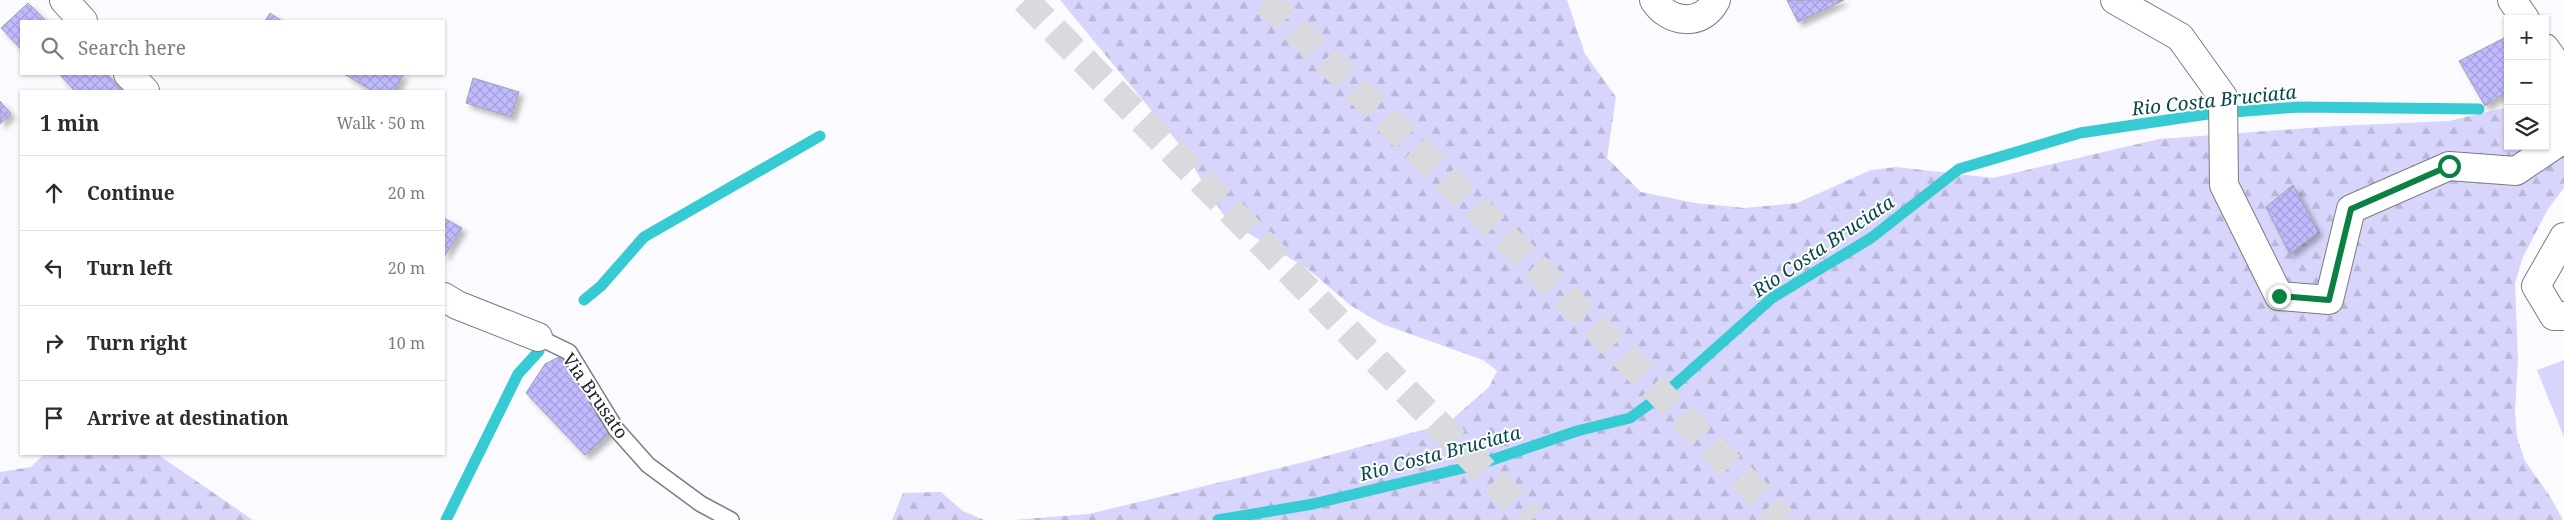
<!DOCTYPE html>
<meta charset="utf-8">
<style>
:root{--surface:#fff;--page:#f2f2f3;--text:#2b2b33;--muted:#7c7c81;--line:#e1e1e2}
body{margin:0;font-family:"Noto Serif",serif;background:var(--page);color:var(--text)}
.controls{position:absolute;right:15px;top:15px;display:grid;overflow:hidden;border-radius:0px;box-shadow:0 1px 4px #0004}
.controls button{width:45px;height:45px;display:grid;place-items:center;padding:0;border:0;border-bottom:1px solid var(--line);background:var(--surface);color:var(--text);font:25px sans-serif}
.stop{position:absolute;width:15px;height:15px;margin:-11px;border:4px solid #0b8043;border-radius:50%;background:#fff}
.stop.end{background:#0b8043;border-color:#fff;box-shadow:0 1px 5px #0008}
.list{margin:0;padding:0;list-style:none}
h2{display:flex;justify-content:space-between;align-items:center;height:65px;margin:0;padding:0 20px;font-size:21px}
h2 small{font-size:16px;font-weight:400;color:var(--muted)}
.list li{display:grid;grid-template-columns:32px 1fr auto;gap:15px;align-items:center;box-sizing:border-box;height:75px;padding:0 20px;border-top:1px solid var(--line)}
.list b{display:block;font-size:19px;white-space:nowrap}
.list em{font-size:16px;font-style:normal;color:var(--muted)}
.icon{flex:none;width:28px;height:28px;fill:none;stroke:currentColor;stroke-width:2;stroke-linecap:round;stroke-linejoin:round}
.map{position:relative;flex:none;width:2564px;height:520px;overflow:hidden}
.search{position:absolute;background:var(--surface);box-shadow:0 1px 4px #0004;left:20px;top:20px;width:425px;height:55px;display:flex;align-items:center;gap:12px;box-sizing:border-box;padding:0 18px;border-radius:0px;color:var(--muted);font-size:19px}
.panel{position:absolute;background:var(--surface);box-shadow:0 1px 4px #0004;left:20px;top:90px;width:425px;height:365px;border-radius:0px}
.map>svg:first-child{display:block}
</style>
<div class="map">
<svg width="2564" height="520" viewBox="0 0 2564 520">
<defs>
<pattern id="forest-firs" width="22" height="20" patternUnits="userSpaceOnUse" patternTransform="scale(1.25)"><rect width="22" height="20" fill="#d7d5fb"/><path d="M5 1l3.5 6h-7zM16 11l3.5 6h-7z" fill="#b8b7d7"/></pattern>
<pattern id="building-cross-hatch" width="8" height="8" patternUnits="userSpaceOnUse" patternTransform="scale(1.25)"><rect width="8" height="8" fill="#c0baff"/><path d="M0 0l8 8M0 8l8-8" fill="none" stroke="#a5a0da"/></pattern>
<filter id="shadow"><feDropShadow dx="4.5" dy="4.5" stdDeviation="2.5" flood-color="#0004"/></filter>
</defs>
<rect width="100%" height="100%" fill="#fbfbff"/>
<!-- forest -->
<path fill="url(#forest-firs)" d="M 1060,0 L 1567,0 L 1585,54 L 1616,97 L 1607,158 L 1641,192 L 1695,203 L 1745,208 L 1797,203 L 1871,170 L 1896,167 L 1993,178 L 2159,139 L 2336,126 L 2449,121 L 2508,107 L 2508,146 L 2545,146 L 2564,107 L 2564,188 L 2548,209 L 2523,257 L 2515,283 L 2518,360 L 2515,412 L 2517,437 L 2525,461 L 2551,498 L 2563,520 L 1013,520 L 1089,514 L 1304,462 L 1448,423 L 1489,387 L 1497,371 L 1483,360 L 1382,324 L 1350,305 L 1308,269 L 1233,224 L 1222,213 L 1180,145 Z
M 44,454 L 157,454 L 253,520 L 0,520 L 0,472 L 31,467 Z
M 941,492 L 963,511 L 984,520 L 892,520 L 903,493 Z"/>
<!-- garden -->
<path fill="#d7d5fb" d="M 2564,360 L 2564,437 L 2537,370 Z"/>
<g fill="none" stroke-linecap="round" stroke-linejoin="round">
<!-- stream -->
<path stroke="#36cad3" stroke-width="11" d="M 584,300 L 601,286 L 644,237 L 820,136
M 446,520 L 518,374 L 539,351
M 1218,520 L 1313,504 L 1480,464 L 1577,431 L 1630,418 L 1670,389 L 1772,298 L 1871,238 L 1959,169 L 2080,133 L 2208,114 L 2299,107 L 2479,109"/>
</g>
<!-- building -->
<path fill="url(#building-cross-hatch)" stroke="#a1a1ab" filter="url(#shadow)" d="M 1787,0 L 1844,0 L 1798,22 Z
M 28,3 L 46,21 L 21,21 L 20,48 L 1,28 Z
M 270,13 L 282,21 L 265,21 Z
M 2504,38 L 2508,43 L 2508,91 L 2485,106 L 2459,61 Z
M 59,74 L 107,74 L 123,91 L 75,91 Z
M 344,74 L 404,74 L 394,91 L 373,91 Z
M 473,78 L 519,92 L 511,117 L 466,103 Z
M 0,101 L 11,114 L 0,124 Z
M 2293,185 L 2318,232 L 2290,254 L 2266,207 Z
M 444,218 L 462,228 L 444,257 Z
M 563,355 L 611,432 L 585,455 L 526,393 L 545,364 Z"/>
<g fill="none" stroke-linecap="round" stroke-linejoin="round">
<!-- highway-tunnel -->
<path stroke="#dadade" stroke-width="28" stroke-dasharray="28 14" stroke-linecap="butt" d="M 1025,0 L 1532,520
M 1266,0 L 1590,321 L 1783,520"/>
<defs>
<path id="lane" d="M 538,337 L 569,352 L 616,429 L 648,465 L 701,504 L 731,520"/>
<path id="street" d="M 64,0 L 83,21
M 1654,0 C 1669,24 1703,27 1716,0
M 2115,0 L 2180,37 L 2223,97 L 2224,185 L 2279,296 L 2329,300 L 2351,209 L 2449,166 L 2516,171 L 2556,144 L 2561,71 L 2545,48
M 2512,0 L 2525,19
M 128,74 L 145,91
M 2564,237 L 2536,286 L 2554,316 L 2564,316
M 444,297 L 457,305 L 538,337"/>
</defs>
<!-- lane casing -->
<use href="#lane" stroke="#7b7b84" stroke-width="18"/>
<!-- street casing -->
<use href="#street" stroke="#7b7b84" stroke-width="30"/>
<!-- lane -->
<use href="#lane" stroke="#fff" stroke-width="15"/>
<!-- street -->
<use href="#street" stroke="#fff" stroke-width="28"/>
</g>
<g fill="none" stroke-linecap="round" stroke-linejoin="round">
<!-- route -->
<path stroke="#0b8043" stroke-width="6" d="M 2279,296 L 2329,300 L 2351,209 L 2449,166"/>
</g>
<g text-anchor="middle" stroke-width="4" stroke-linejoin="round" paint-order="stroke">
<!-- street labels -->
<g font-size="18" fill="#222226" stroke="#fff">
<text transform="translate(595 396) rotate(55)" y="6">Via Brusato</text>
</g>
<!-- water labels -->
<g font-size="19" font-style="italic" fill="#07484c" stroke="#fff">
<text transform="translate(2214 100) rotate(-6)" y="7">Rio Costa Bruciata</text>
<text transform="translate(1823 246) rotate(-34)" y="7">Rio Costa Bruciata</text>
<text transform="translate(1440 453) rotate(-15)" y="7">Rio Costa Bruciata</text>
</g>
</g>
</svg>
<div class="controls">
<button>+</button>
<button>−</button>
<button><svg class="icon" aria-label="layers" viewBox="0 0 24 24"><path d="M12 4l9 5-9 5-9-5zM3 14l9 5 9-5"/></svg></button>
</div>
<div class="stop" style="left:2449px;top:166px"></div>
<div class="stop end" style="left:2279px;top:296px"></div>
<div class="search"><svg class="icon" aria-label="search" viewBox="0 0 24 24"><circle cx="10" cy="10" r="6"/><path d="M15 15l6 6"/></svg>Search here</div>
<section class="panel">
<h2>1 min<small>Walk · 50 m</small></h2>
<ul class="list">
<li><svg class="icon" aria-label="ahead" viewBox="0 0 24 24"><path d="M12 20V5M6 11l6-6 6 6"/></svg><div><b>Continue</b></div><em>20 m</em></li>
<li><svg class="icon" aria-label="left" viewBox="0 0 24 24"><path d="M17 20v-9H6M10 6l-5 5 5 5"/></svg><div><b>Turn left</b></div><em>20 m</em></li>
<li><svg class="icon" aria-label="right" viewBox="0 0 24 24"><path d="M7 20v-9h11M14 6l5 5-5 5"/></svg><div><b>Turn right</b></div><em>10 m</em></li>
<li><svg class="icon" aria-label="arrive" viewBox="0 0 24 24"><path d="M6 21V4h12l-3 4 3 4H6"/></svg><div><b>Arrive at destination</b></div></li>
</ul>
</section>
</div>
